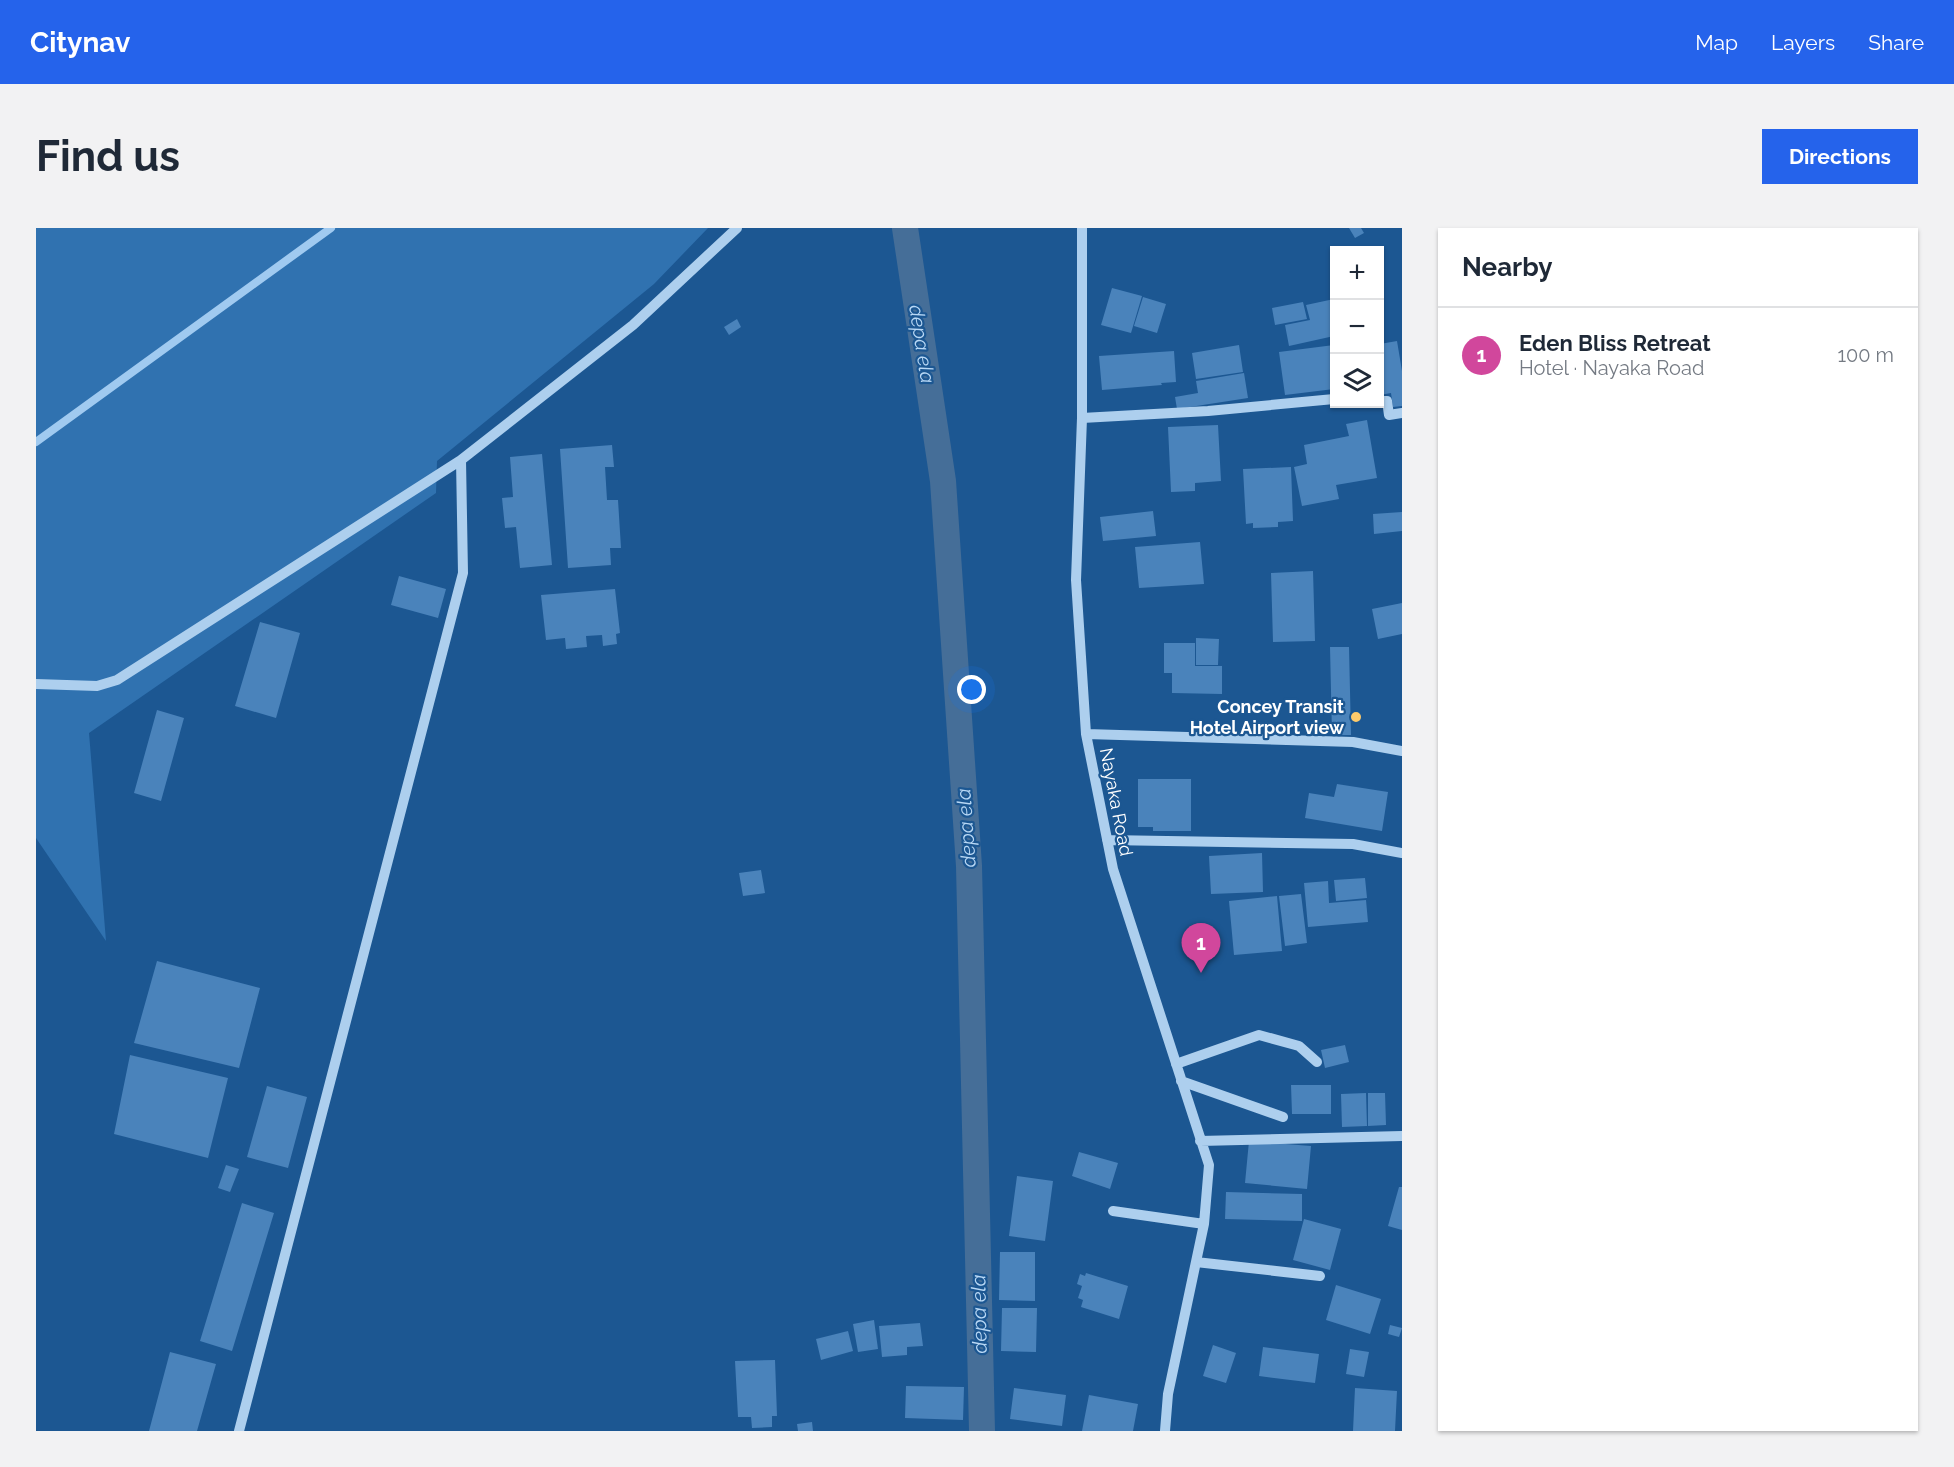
<!DOCTYPE html>
<meta charset="utf-8">
<style>
:root{--surface:#fff;--page:#f2f2f3;--text:#1f2937;--muted:#747a83;--line:#e0e1e3;--accent:#2563eb}
body{margin:0;font-family:Raleway,sans-serif;background:var(--page);color:var(--text)}
.controls{position:absolute;right:18px;top:18px;display:grid;overflow:hidden;border-radius:0px;box-shadow:0 2px 4px #0004}
.controls button{width:54px;height:54px;display:grid;place-items:center;padding:0;border:0;border-bottom:2px solid var(--line);background:var(--surface);color:var(--text);font:30px sans-serif}
.you{position:absolute;left:936px;top:462px;width:21px;height:21px;margin:-15px;border:4px solid #fff;border-radius:50%;background:#1a73e8;box-shadow:0 0 0 9px #1a73e833}
.badge{display:grid;place-items:center;width:39px;height:39px;border-radius:50%;background:var(--accent);color:#fff;font-size:20px;font-weight:700}
.pin{position:absolute;translate:-50% -50px;filter:drop-shadow(0 2px 3px #0008)}
.pin::after{content:'';position:absolute;top:32px;width:21px;height:18px;background:inherit;clip-path:polygon(0 0,100% 0,50% 100%)}
.list{margin:0;padding:0;list-style:none}
h2{display:flex;justify-content:space-between;align-items:center;height:78px;margin:0;padding:0 24px;font-size:26px}
h2 small{font-size:20px;font-weight:400;color:var(--muted)}
.list li{display:grid;grid-template-columns:39px 1fr auto;gap:18px;align-items:center;box-sizing:border-box;height:96px;padding:0 24px;border-top:2px solid var(--line)}
.list b{display:block;font-size:22px;white-space:nowrap}
.list p{margin:0;font-size:20px;white-space:nowrap;color:var(--muted)}
.list em{font-size:20px;font-style:normal;color:var(--muted)}
.icon{flex:none;width:33px;height:33px;fill:none;stroke:currentColor;stroke-width:2;stroke-linecap:round;stroke-linejoin:round}
.map{position:relative;flex:none;width:1366px;height:1203px;overflow:hidden;border-radius:0px}
header{display:flex;align-items:center;gap:36px;box-sizing:border-box;height:84px;padding:0 30px;background:var(--accent);color:#fff}
header strong{font-size:28px}
nav{display:flex;gap:33px;margin-inline-start:auto;font-size:21px}
.intro{display:flex;align-items:center;justify-content:space-between;box-sizing:border-box;height:144px;padding:0 36px}
h1{margin:0;font-size:42px}
.button{padding:15px 27px;border-radius:0px;background:var(--accent);color:#fff;font-size:21px;font-weight:700}
main{display:flex;gap:36px;padding:0 36px}
aside{flex:1;background:var(--surface);border-radius:0px;box-shadow:0 2px 4px #0004}
.map>svg:first-child{display:block}
</style>
<header>
<strong>Citynav</strong>
<nav><a>Map</a><a>Layers</a><a>Share</a></nav>
</header>
<div class="intro"><h1>Find us</h1><a class="button">Directions</a></div>
<main>
<div class="map">
<svg width="1366" height="1203" viewBox="0 0 1366 1203">
<rect width="100%" height="100%" fill="#1c5792"/>
<!-- green -->
<path fill="#3072b0" d="M 0,0 L 672,0 L 618,56 L 401,233 L 400,265 L 53,505 L 70,713 L 0,610 Z"/>
<g fill="none" stroke-linecap="round" stroke-linejoin="round">
<!-- stream -->
<path stroke="#a0caf0" stroke-width="8" d="M 0,214 L 295,0"/>
<!-- canal -->
<path stroke="#456e98" stroke-width="26" d="M 869,0 L 907,253 L 933,638 L 946,1203"/>
</g>
<!-- building -->
<path fill="#4a83bb" d="M 1313,0 L 1325,0 L 1328,5 L 1319,10 Z
M 1076,60 L 1106,68 L 1095,105 L 1065,97 Z
M 1107,69 L 1130,76 L 1121,105 L 1098,98 Z
M 1298,71 L 1298,108 L 1253,118 L 1249,97 L 1274,92 L 1270,77 Z
M 1267,74 L 1271,91 L 1239,97 L 1236,80 Z
M 701,91 L 705,99 L 693,107 L 688,99 Z
M 1361,113 L 1366,143 L 1366,178 L 1357,179 L 1355,165 L 1344,167 L 1344,116 Z
M 1203,117 L 1207,144 L 1160,151 L 1156,125 Z
M 1298,117 L 1298,161 L 1249,167 L 1243,124 Z
M 1138,123 L 1140,154 L 1125,155 L 1126,157 L 1066,162 L 1063,128 Z
M 1208,145 L 1212,170 L 1141,181 L 1139,169 L 1162,165 L 1160,153 Z
M 1331,192 L 1341,250 L 1300,257 L 1303,271 L 1266,278 L 1258,239 L 1271,236 L 1268,217 L 1313,208 L 1310,196 Z
M 1182,197 L 1185,253 L 1159,255 L 1159,263 L 1135,264 L 1132,199 Z
M 576,217 L 578,239 L 569,239 L 571,272 L 582,272 L 585,320 L 574,320 L 575,337 L 532,340 L 524,221 Z
M 506,226 L 516,337 L 484,340 L 480,299 L 469,300 L 466,270 L 477,269 L 474,229 Z
M 1255,239 L 1257,293 L 1242,294 L 1242,299 L 1217,300 L 1217,295 L 1210,296 L 1207,241 Z
M 1117,283 L 1120,308 L 1067,313 L 1064,289 Z
M 1366,284 L 1366,303 L 1338,306 L 1337,286 Z
M 1164,314 L 1168,356 L 1103,360 L 1099,319 Z
M 1277,343 L 1279,413 L 1237,414 L 1235,345 Z
M 363,348 L 410,361 L 402,390 L 355,377 Z
M 579,361 L 584,405 L 580,406 L 581,416 L 567,418 L 566,407 L 550,408 L 551,419 L 530,421 L 529,410 L 510,412 L 505,367 Z
M 1366,375 L 1366,406 L 1342,411 L 1336,381 Z
M 224,394 L 264,405 L 240,490 L 199,478 Z
M 1160,410 L 1183,411 L 1182,437 L 1160,437 Z
M 1128,415 L 1159,415 L 1159,438 L 1186,438 L 1186,466 L 1136,465 L 1136,445 L 1128,445 Z
M 1294,419 L 1313,419 L 1315,507 L 1296,507 Z
M 121,482 L 148,490 L 125,573 L 98,565 Z
M 1102,551 L 1155,551 L 1155,603 L 1117,603 L 1117,599 L 1102,599 Z
M 1301,556 L 1352,564 L 1346,603 L 1269,590 L 1273,565 L 1298,569 Z
M 1226,625 L 1227,664 L 1175,666 L 1173,628 Z
M 725,642 L 729,665 L 707,668 L 703,645 Z
M 1329,650 L 1331,670 L 1300,673 L 1298,652 Z
M 1292,653 L 1293,675 L 1330,672 L 1332,694 L 1272,699 L 1268,655 Z
M 1265,666 L 1271,715 L 1249,718 L 1243,668 Z
M 1241,668 L 1246,723 L 1198,727 L 1193,673 Z
M 121,733 L 224,760 L 203,840 L 98,815 Z
M 1309,817 L 1313,834 L 1289,840 L 1285,822 Z
M 94,827 L 192,850 L 172,930 L 78,906 Z
M 1255,857 L 1295,857 L 1295,886 L 1256,886 Z
M 231,858 L 271,869 L 252,940 L 211,929 Z
M 1330,865 L 1331,898 L 1306,899 L 1305,866 Z
M 1332,865 L 1349,865 L 1350,897 L 1332,898 Z
M 1213,913 L 1275,918 L 1271,961 L 1209,955 Z
M 1043,924 L 1082,935 L 1074,961 L 1036,948 Z
M 190,937 L 203,941 L 194,964 L 182,960 Z
M 981,948 L 1017,953 L 1009,1013 L 973,1008 Z
M 1363,959 L 1366,959 L 1366,1002 L 1352,998 Z
M 1190,964 L 1266,966 L 1266,993 L 1189,991 Z
M 206,975 L 238,985 L 196,1123 L 164,1113 Z
M 1268,991 L 1305,1001 L 1294,1042 L 1257,1032 Z
M 964,1024 L 999,1024 L 999,1073 L 963,1072 Z
M 1050,1045 L 1092,1058 L 1083,1091 L 1045,1079 L 1047,1072 L 1042,1070 L 1046,1058 L 1041,1056 L 1044,1046 L 1049,1048 Z
M 1300,1057 L 1345,1071 L 1334,1106 L 1290,1092 Z
M 966,1080 L 1001,1080 L 1000,1124 L 965,1123 Z
M 838,1092 L 842,1121 L 822,1124 L 817,1096 Z
M 884,1095 L 887,1118 L 871,1119 L 871,1127 L 846,1129 L 843,1098 Z
M 1354,1097 L 1366,1100 L 1363,1109 L 1352,1106 Z
M 812,1103 L 817,1123 L 785,1132 L 780,1111 Z
M 1177,1117 L 1200,1125 L 1190,1155 L 1167,1148 Z
M 1227,1119 L 1283,1126 L 1279,1155 L 1223,1148 Z
M 1314,1121 L 1333,1124 L 1328,1149 L 1310,1146 Z
M 134,1124 L 180,1136 L 161,1203 L 113,1203 Z
M 739,1132 L 741,1188 L 736,1188 L 736,1199 L 716,1200 L 715,1189 L 702,1189 L 699,1133 Z
M 870,1158 L 928,1159 L 927,1192 L 869,1190 Z
M 978,1160 L 1030,1167 L 1026,1198 L 974,1191 Z
M 1319,1160 L 1361,1163 L 1359,1203 L 1317,1203 Z
M 1053,1167 L 1102,1176 L 1097,1203 L 1046,1203 Z
M 776,1194 L 777,1203 L 762,1203 L 761,1196 Z"/>
<g fill="none" stroke-linecap="round" stroke-linejoin="round">
<!-- minor -->
<path stroke="#adcfee" stroke-width="10" d="M 1046,0 L 1046,190 L 1040,352 L 1050,506
M 1344,173 L 1351,173 L 1353,187 L 1366,185
M 1046,190 L 1172,183 L 1298,171
M 0,456 L 61,458 L 81,452 L 425,232
M 1071,612 L 1317,616 L 1366,625
M 1140,836 L 1223,807 L 1263,818 L 1281,834
M 1145,853 L 1247,889
M 1164,913 L 1366,908
M 1077,983 L 1168,996
M 1160,1034 L 1284,1048
M 203,1203 L 427,345 L 425,232 L 597,97 L 701,0
M 1129,1203 L 1132,1166 L 1168,996 L 1173,937 L 1077,641 L 1050,506 L 1317,514 L 1366,523"/>
</g>
<!-- markers -->
<circle fill="#fecb6b" stroke="#1c5792" stroke-width="2" cx="1320" cy="489" r="6"/>
<g text-anchor="middle" stroke-width="4.5" stroke-linejoin="round" paint-order="stroke">
<!-- poi labels -->
<g font-size="18" font-weight="bold" fill="#fff" stroke="#1c5792" text-anchor="end">
<text x="1308" y="485">Concey Transit<tspan x="1308" dy="21">Hotel Airport view</tspan></text>
</g>
<!-- street labels -->
<g font-size="18" fill="#fff" stroke="#1c5792">
<text transform="translate(1080 574) rotate(79)" y="6">Nayaka Road</text>
</g>
<!-- water labels -->
<g font-size="20" font-style="italic" fill="#b9d8f5" stroke="#1c5792">
<text transform="translate(886 116) rotate(81)" y="7">depa ela</text>
<text transform="translate(930 600) rotate(-94)" y="7">depa ela</text>
<text transform="translate(943 1086) rotate(-91)" y="7">depa ela</text>
</g>
</g>
</svg>
<div class="controls">
<button>+</button>
<button>−</button>
<button><svg class="icon" aria-label="layers" viewBox="0 0 24 24"><path d="M12 4l9 5-9 5-9-5zM3 14l9 5 9-5"/></svg></button>
</div>
<div class="you"></div>
<div class="pin badge" style="left:1165px;top:745px;background:#d1479c">1</div>
</div>
<aside>
<h2>Nearby<small></small></h2>
<ul class="list">
<li><span class="badge" style="background:#d1479c">1</span><div><b>Eden Bliss Retreat</b><p>Hotel · Nayaka Road</p></div><em>100 m</em></li>
</ul>
</aside>
</main>
